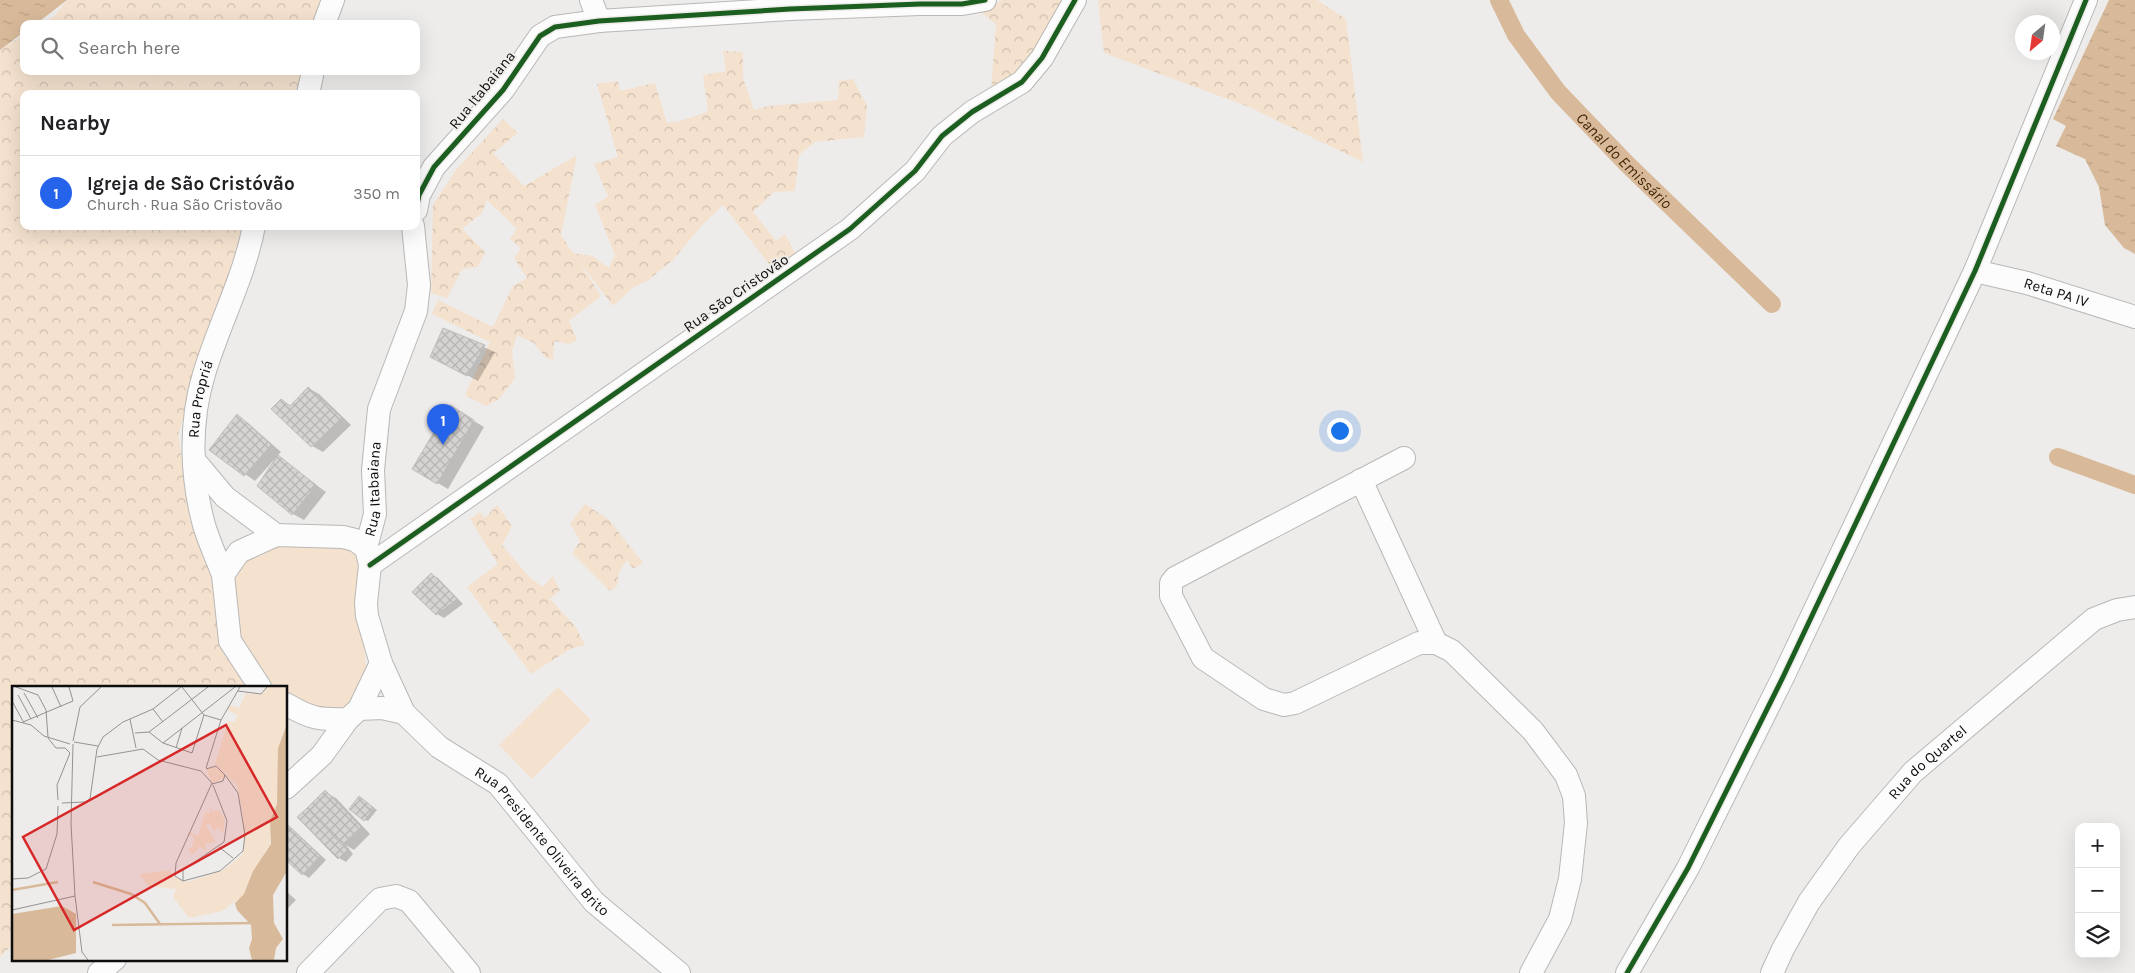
<!DOCTYPE html>
<meta charset="utf-8">
<style>
:root{--surface:#fff;--page:#f6f6f6;--text:#202124;--muted:#757577;--line:#e0e0e0;--accent:#2563eb}
body{margin:0;font-family:Karla,sans-serif;background:var(--page);color:var(--text)}
.controls{position:absolute;right:15px;bottom:15px;display:grid;overflow:hidden;border-radius:10px;box-shadow:0 5px 20px #0002}
.controls button{width:45px;height:45px;display:grid;place-items:center;padding:0;border:0;border-bottom:1px solid var(--line);background:var(--surface);color:var(--text);font:25px sans-serif}
.compass{position:absolute;left:2015px;top:15px;width:45px;height:45px;border-radius:50%;background:var(--surface);box-shadow:0 5px 20px #0002;rotate:209deg}
.you{position:absolute;left:1339px;top:430px;width:18px;height:18px;margin:-12px;border:4px solid #fff;border-radius:50%;background:#1a73e8;box-shadow:0 0 0 8px #1a73e833}
.badge{display:grid;place-items:center;width:32px;height:32px;border-radius:50%;background:var(--accent);color:#fff;font-size:16px;font-weight:700}
.pin{position:absolute;translate:-50% -41px;filter:drop-shadow(0 1px 2px #0008)}
.pin::after{content:'';position:absolute;top:26px;width:18px;height:15px;background:inherit;clip-path:polygon(0 0,100% 0,50% 100%)}
.list{margin:0;padding:0;list-style:none}
h2{display:flex;justify-content:space-between;align-items:center;height:65px;margin:0;padding:0 20px;font-size:21px}
h2 small{font-size:16px;font-weight:400;color:var(--muted)}
.list li{display:grid;grid-template-columns:32px 1fr auto;gap:15px;align-items:center;box-sizing:border-box;height:75px;padding:0 20px;border-top:1px solid var(--line)}
.list b{display:block;font-size:19px;white-space:nowrap}
.list p{margin:0;font-size:16px;white-space:nowrap;color:var(--muted)}
.list em{font-size:16px;font-style:normal;color:var(--muted)}
.icon{flex:none;width:28px;height:28px;fill:none;stroke:currentColor;stroke-width:2;stroke-linecap:round;stroke-linejoin:round}
.map{position:relative;flex:none;width:2135px;height:973px;overflow:hidden}
.search{position:absolute;background:var(--surface);box-shadow:0 5px 20px #0002;left:20px;top:20px;width:400px;height:55px;display:flex;align-items:center;gap:12px;box-sizing:border-box;padding:0 18px;border-radius:10px;color:var(--muted);font-size:19px}
.panel{position:absolute;background:var(--surface);box-shadow:0 5px 20px #0002;left:20px;top:90px;width:400px;height:140px;border-radius:10px}
.map>svg:first-child{display:block}
</style>
<div class="map">
<svg width="2135" height="973" viewBox="0 0 2135 973">
<defs>
<pattern id="forest-crowns" width="20" height="18" patternUnits="userSpaceOnUse" patternTransform="scale(1.25)"><rect width="20" height="18" fill="#f4e1ce"/><path d="M2 6a3 3 0 1 1 6 0M12 15a3 3 0 1 1 6 0" fill="none" stroke="#d0c0b0"/></pattern>
<pattern id="water-ripples" width="26" height="14" patternUnits="userSpaceOnUse" patternTransform="scale(1.25)"><rect width="26" height="14" fill="#d8ba9a"/><path d="M2 4q2-2 4 0t4 0M15 11q2-2 4 0t4 0" fill="none" stroke="#b89f84"/></pattern>
<pattern id="building-cross-hatch" width="8" height="8" patternUnits="userSpaceOnUse" patternTransform="scale(1.25)"><rect width="8" height="8" fill="#d6d4d3"/><path d="M0 0l8 8M0 8l8-8" fill="none" stroke="#b6b5b4"/></pattern>
</defs>
<rect width="100%" height="100%" fill="#eeecea"/>
<!-- green -->
<path fill="#f4e1ce" d="M 346,544 L 366,565 C 363,570 358,576 357,582 C 349,613 389,693 346,708 C 319,718 308,708 286,694 L 286,687 L 275,687 L 265,680 L 236,643 L 228,583 L 242,561 L 264,547 Z
M 558,687 L 591,720 L 532,779 L 499,745 Z"/>
<!-- forest -->
<path fill="url(#forest-crowns)" d="M 67,0 L 323,0 L 316,24 L 42,24 L 55,16 Z
M 1002,0 L 1070,0 L 1017,78 L 991,92 L 996,24 L 981,12 Z
M 1098,0 L 1317,0 L 1346,19 L 1363,162 L 1249,107 L 1104,53 Z
M 24,35 L 24,71 L 304,71 L 300,94 L 24,94 L 24,226 L 243,226 L 178,435 L 192,517 L 212,580 L 221,645 L 247,687 L 14,687 L 14,944 L 0,957 L 0,50 Z
M 723,51 L 743,52 L 743,78 L 754,110 L 769,106 L 838,100 L 839,81 L 853,79 L 867,106 L 864,137 L 815,142 L 799,155 L 795,191 L 774,192 L 753,212 L 776,241 L 785,234 L 797,257 L 776,273 L 723,205 L 701,226 L 673,260 L 647,281 L 635,286 L 613,306 L 578,260 L 601,296 L 569,321 L 577,340 L 570,344 L 554,341 L 553,360 L 546,358 L 534,343 L 517,335 L 512,351 L 515,378 L 499,399 L 486,406 L 465,395 L 490,342 L 432,314 L 438,300 L 493,327 L 513,286 L 527,278 L 514,258 L 521,248 L 510,239 L 517,229 L 487,200 L 482,213 L 462,229 L 485,252 L 478,267 L 462,269 L 447,298 L 431,293 L 433,205 L 456,170 L 503,119 L 518,133 L 493,153 L 524,186 L 577,155 L 561,235 L 573,253 L 592,256 L 609,268 L 615,255 L 595,205 L 608,196 L 594,164 L 618,157 L 597,84 L 618,81 L 620,91 L 655,83 L 667,123 L 680,121 L 708,112 L 703,75 L 726,71 Z
M 585,504 L 609,520 L 643,563 L 633,569 L 627,560 L 619,572 L 617,586 L 610,591 L 572,553 L 580,541 L 570,523 Z
M 497,505 L 512,526 L 502,545 L 529,577 L 543,587 L 553,576 L 560,590 L 550,599 L 575,626 L 585,645 L 570,649 L 531,674 L 467,587 L 498,564 L 470,519 L 480,512 L 485,518 Z"/>
<!-- water -->
<path fill="url(#water-ripples)" d="M 0,0 L 67,0 L 36,24 L 24,24 L 24,32 L 0,50 Z
M 2109,0 L 2135,0 L 2135,254 L 2124,248 L 2105,225 L 2099,187 L 2085,159 L 2056,146 L 2066,126 L 2053,119 Z"/>
<!-- shadow -->
<path fill="#0003" d="M 444,330 L 495,352 L 478,381 L 442,362 Z
M 308,388 L 319,394 L 351,425 L 323,452 L 312,446 L 273,409 L 281,400 L 291,406 Z
M 450,407 L 484,427 L 448,489 L 414,469 Z
M 237,416 L 247,422 L 281,452 L 277,456 L 326,492 L 304,520 L 293,514 L 258,485 L 274,463 L 273,461 L 255,481 L 211,450 Z
M 431,574 L 438,578 L 463,604 L 444,618 L 437,614 Z
M 325,792 L 336,798 L 370,834 L 354,850 L 346,845 L 353,854 L 346,862 L 339,858 Z
M 362,799 L 377,810 L 368,821 L 365,820 Z
M 286,823 L 326,860 L 309,878 L 303,874 Z
M 286,891 L 296,900 L 286,910 Z"/>
<g fill="none" stroke-linecap="round" stroke-linejoin="round">
<!-- canal -->
<g stroke="#d8ba9a" stroke-width="18">
<path id="s1" d="M 1499,0 L 1516,35 L 1558,92 L 1627,164 L 1772,304"/>
<path d="M 2058,457 L 2135,485"/>
</g>
</g>
<!-- building -->
<path fill="url(#building-cross-hatch)" stroke="#bfbebd" d="M 443,328 L 485,345 L 467,376 L 430,357 Z
M 308,387 L 342,418 L 311,447 L 271,409 L 281,399 L 290,406 Z
M 450,405 L 474,420 L 437,484 L 412,469 Z
M 237,414 L 271,445 L 244,476 L 209,450 Z
M 278,455 L 316,485 L 292,515 L 257,486 Z
M 431,573 L 457,599 L 436,615 L 412,592 Z
M 325,790 L 361,827 L 342,845 L 307,808 Z
M 359,796 L 374,808 L 364,821 L 349,809 Z
M 307,808 L 347,850 L 338,859 L 297,817 Z
M 286,823 L 320,856 L 302,875 L 286,860 Z"/>
<g fill="none" stroke-linecap="round" stroke-linejoin="round">
<defs>
<g id="minor">
<path d="M 591,0 L 599,21"/>
<path d="M 324,24 L 333,0"/>
<path d="M 308,94 L 313,71"/>
<path d="M 416,210 L 419,195 L 434,167 L 503,90 L 540,36 L 555,27 L 599,21 L 790,9 L 920,4 L 962,4 L 985,0"/>
<path id="s2" d="M 1975,271 L 2027,283 L 2135,317"/>
<path d="M 1404,458 L 1175,578 L 1171,583 L 1171,596 L 1203,658 L 1264,699 L 1284,705 L 1295,703 L 1419,643 L 1436,643 L 1452,651 L 1533,731 L 1566,775 L 1574,796 L 1576,823 L 1570,879 L 1560,919 L 1531,973"/>
<path d="M 194,460 L 225,497 L 276,535"/>
<path d="M 1361,480 L 1436,643"/>
<path id="s3" d="M 366,548 L 375,514 L 373,470 L 379,409 L 416,311 L 419,285 L 413,226"/>
<path d="M 370,565 L 850,229 L 915,171 L 942,136 L 972,112 L 1022,82 L 1042,58 L 1075,0"/>
<path id="s4" d="M 223,575 C 217,559 209,542 204,525 C 191,477 189,423 204,374 C 219,324 244,278 254,226"/>
<path id="s5" d="M 260,687 L 230,641 L 223,575 L 239,552 L 276,535 L 343,537 L 355,540 L 366,548 L 370,565 L 366,603 L 367,616 L 381,663 L 404,713 L 439,747 L 498,784 L 594,902 L 679,973"/>
<path d="M 286,704 C 311,719 320,720 348,719 L 359,709 L 381,663"/>
<path d="M 359,709 L 382,708 L 404,713"/>
<path d="M 286,788 L 322,755 L 348,719"/>
<path d="M 99,973 L 115,959"/>
<path d="M 308,973 L 380,899 L 396,896 L 409,901 L 469,973"/>
<path d="M 1627,973 L 1688,868 L 1783,677 L 1975,271 L 2086,0"/>
<path id="s6" d="M 1772,973 L 1783,949 L 1809,902 L 1849,846 L 1913,772 L 2094,619 L 2117,610 L 2135,607"/>
</g>
</defs>
<!-- minor casing -->
<use href="#minor" stroke="#b9b8b7" stroke-width="24"/>
<!-- minor -->
<use href="#minor" stroke="#fcfcfc" stroke-width="22"/>
<defs>
<path id="cycleway" d="M 416,210 L 419,195 L 434,167 L 503,90 L 540,36 L 555,27 L 599,21 L 790,9 L 920,4 L 962,4 L 985,0
M 370,565 L 850,229 L 915,171 L 942,136 L 972,112 L 1022,82 L 1042,58 L 1075,0
M 1627,973 L 1688,868 L 1783,677 L 1975,271 L 2086,0"/>
</defs>
<!-- cycleway casing -->
<use href="#cycleway" stroke="#efece9" stroke-width="8"/>
<!-- cycleway -->
<use href="#cycleway" stroke="#1b5e20" stroke-width="5"/>
</g>
<g text-anchor="middle" stroke-width="4" stroke-linejoin="round" paint-order="stroke">
<!-- street labels -->
<g font-size="15" fill="#0e0d0d" stroke="#efece9">
<text transform="translate(482 90) rotate(-51)" y="5">Rua Itabaiana</text>
<text dy="5" stroke="none"><textPath href="#s2" startOffset="84">Reta PA IV</textPath></text>
<text transform="translate(736 293) rotate(-35)" y="5">Rua São Cristovão</text>
<text dy="5" stroke="none"><textPath href="#s4" startOffset="181">Rua Propriá</textPath></text>
<text dy="5" stroke="none"><textPath href="#s3" startOffset="60">Rua Itabaiana</textPath></text>
<text dy="5" stroke="none"><textPath href="#s6" startOffset="264">Rua do Quartel</textPath></text>
<text dy="5" stroke="none"><textPath href="#s5" startOffset="646">Rua Presidente Oliveira Brito</textPath></text>
</g>
<!-- water labels -->
<g font-size="16" font-style="italic" fill="#452903" stroke="#efece9">
<text dy="6" stroke="none"><textPath href="#s1" startOffset="205">Canal do Emissário</textPath></text>
</g>
</g>
<!-- overview -->
<g transform="translate(12 686)">
<rect width="275" height="275" fill="#eeecea"/>
<path d="M 204,81 L 213,88 L 211,93 L 200,97 L 194,83 Z" fill="#f4e1ce"/>
<path d="M 255,1 L 275,1 L 275,38 L 267,58 L 265,118 L 259,133 L 258,159 L 241,185 L 232,209 L 210,225 L 177,232 L 161,211 L 164,203 L 136,200 L 127,188 L 157,184 L 162,191 L 175,196 L 210,185 L 230,169 L 232,164 L 231,129 L 225,100 L 203,78 L 216,35 L 222,36 L 226,29 L 215,24 L 219,19 L 227,22 L 234,7 L 249,9 ZM 197,118 L 200,125 L 207,124 L 213,135 L 211,147 L 205,141 L 202,147 L 199,139 L 193,138 L 204,155 L 198,158 L 194,156 L 194,165 L 188,161 L 180,169 L 176,164 L 180,161 L 182,151 L 176,149 L 177,146 L 186,150 L 193,126 L 198,127 Z" fill="#f4e1ce"/>
<path d="M 275,38 L 275,185 L 261,209 L 262,237 L 271,253 L 264,262 L 262,274 L 240,274 L 237,262 L 240,253 L 239,239 L 225,224 L 223,217 L 232,208 L 241,185 L 259,158 L 258,135 L 265,118 L 266,62 ZM 50,220 L 64,228 L 64,267 L 36,274 L 0,274 L 0,228 Z" fill="#d8ba9a"/>
<path fill="none" stroke="#d8ba9a" stroke-width="2.5" d="M 81,196 L 119,208 L 133,217 L 148,238M 0,204 L 46,196M 100,239 L 241,237"/>
<path fill="none" stroke="#949392" stroke-width="1" d="M 4,1 L 26,9 L 34,24 L 36,51M 40,1 L 49,21M 170,1 L 192,29 L 209,34M 226,5 L 249,8 L 255,1M 12,7 L 26,32M 6,9 L 19,33M 0,15 L 12,37M 141,23 L 151,36M 118,33 L 124,62M 0,34 L 19,39 L 32,50 L 58,58M 11,36 L 61,15 L 57,1M 137,46 L 196,1M 123,47 L 137,46 L 151,57 L 180,67 L 192,29M 36,52 L 44,62 L 53,62 L 58,67 L 45,99 L 46,114M 61,55 L 68,21 L 89,1M 62,56 L 86,60M 151,57 L 223,1M 61,58 L 59,138 L 63,210 L 70,266 L 76,274M 164,62 L 170,42M 85,71 L 131,63 L 146,74 L 189,85 L 200,97M 194,82 L 209,34 L 228,1M 194,83 L 204,80 L 213,89 L 211,95 L 200,98M 50,117 L 73,116 L 78,113 L 85,63 L 91,51 L 111,36 L 141,23 L 169,1M 207,161 L 221,172M 0,193 L 16,192 L 34,183 L 45,148 L 46,120M 171,195 L 208,185 L 231,165 L 233,149 L 226,107 L 213,89M 171,195 L 171,184 L 212,156 L 215,135 L 201,99M 171,195 L 163,190 L 164,177 L 200,97M 0,224 L 63,210"/>
<path fill="#d62828" fill-opacity="0.15" stroke="#d62828" stroke-width="2.5" d="M 214,39 L 265,131 L 62,244 L 11,151 Z"/>
<rect width="275" height="275" fill="none" stroke="#0e0d0d" stroke-width="2.5"/>
</g>
</svg>
<div class="controls">
<button>+</button>
<button>−</button>
<button><svg class="icon" aria-label="layers" viewBox="0 0 24 24"><path d="M12 4l9 5-9 5-9-5zM3 14l9 5 9-5"/></svg></button>
</div>
<svg class="compass" viewBox="-18 -18 36 36"><path d="M0-13l5 13h-10z" fill="#e53935"/><path d="M0 13l5-13h-10z" fill="#757577"/></svg>
<div class="you"></div>
<div class="pin badge" style="left:443px;top:445px">1</div>
<div class="search"><svg class="icon" aria-label="search" viewBox="0 0 24 24"><circle cx="10" cy="10" r="6"/><path d="M15 15l6 6"/></svg>Search here</div>
<section class="panel">
<h2>Nearby<small></small></h2>
<ul class="list">
<li><span class="badge">1</span><div><b>Igreja de São Cristóvão</b><p>Church · Rua São Cristovão</p></div><em>350 m</em></li>
</ul>
</section>
</div>
